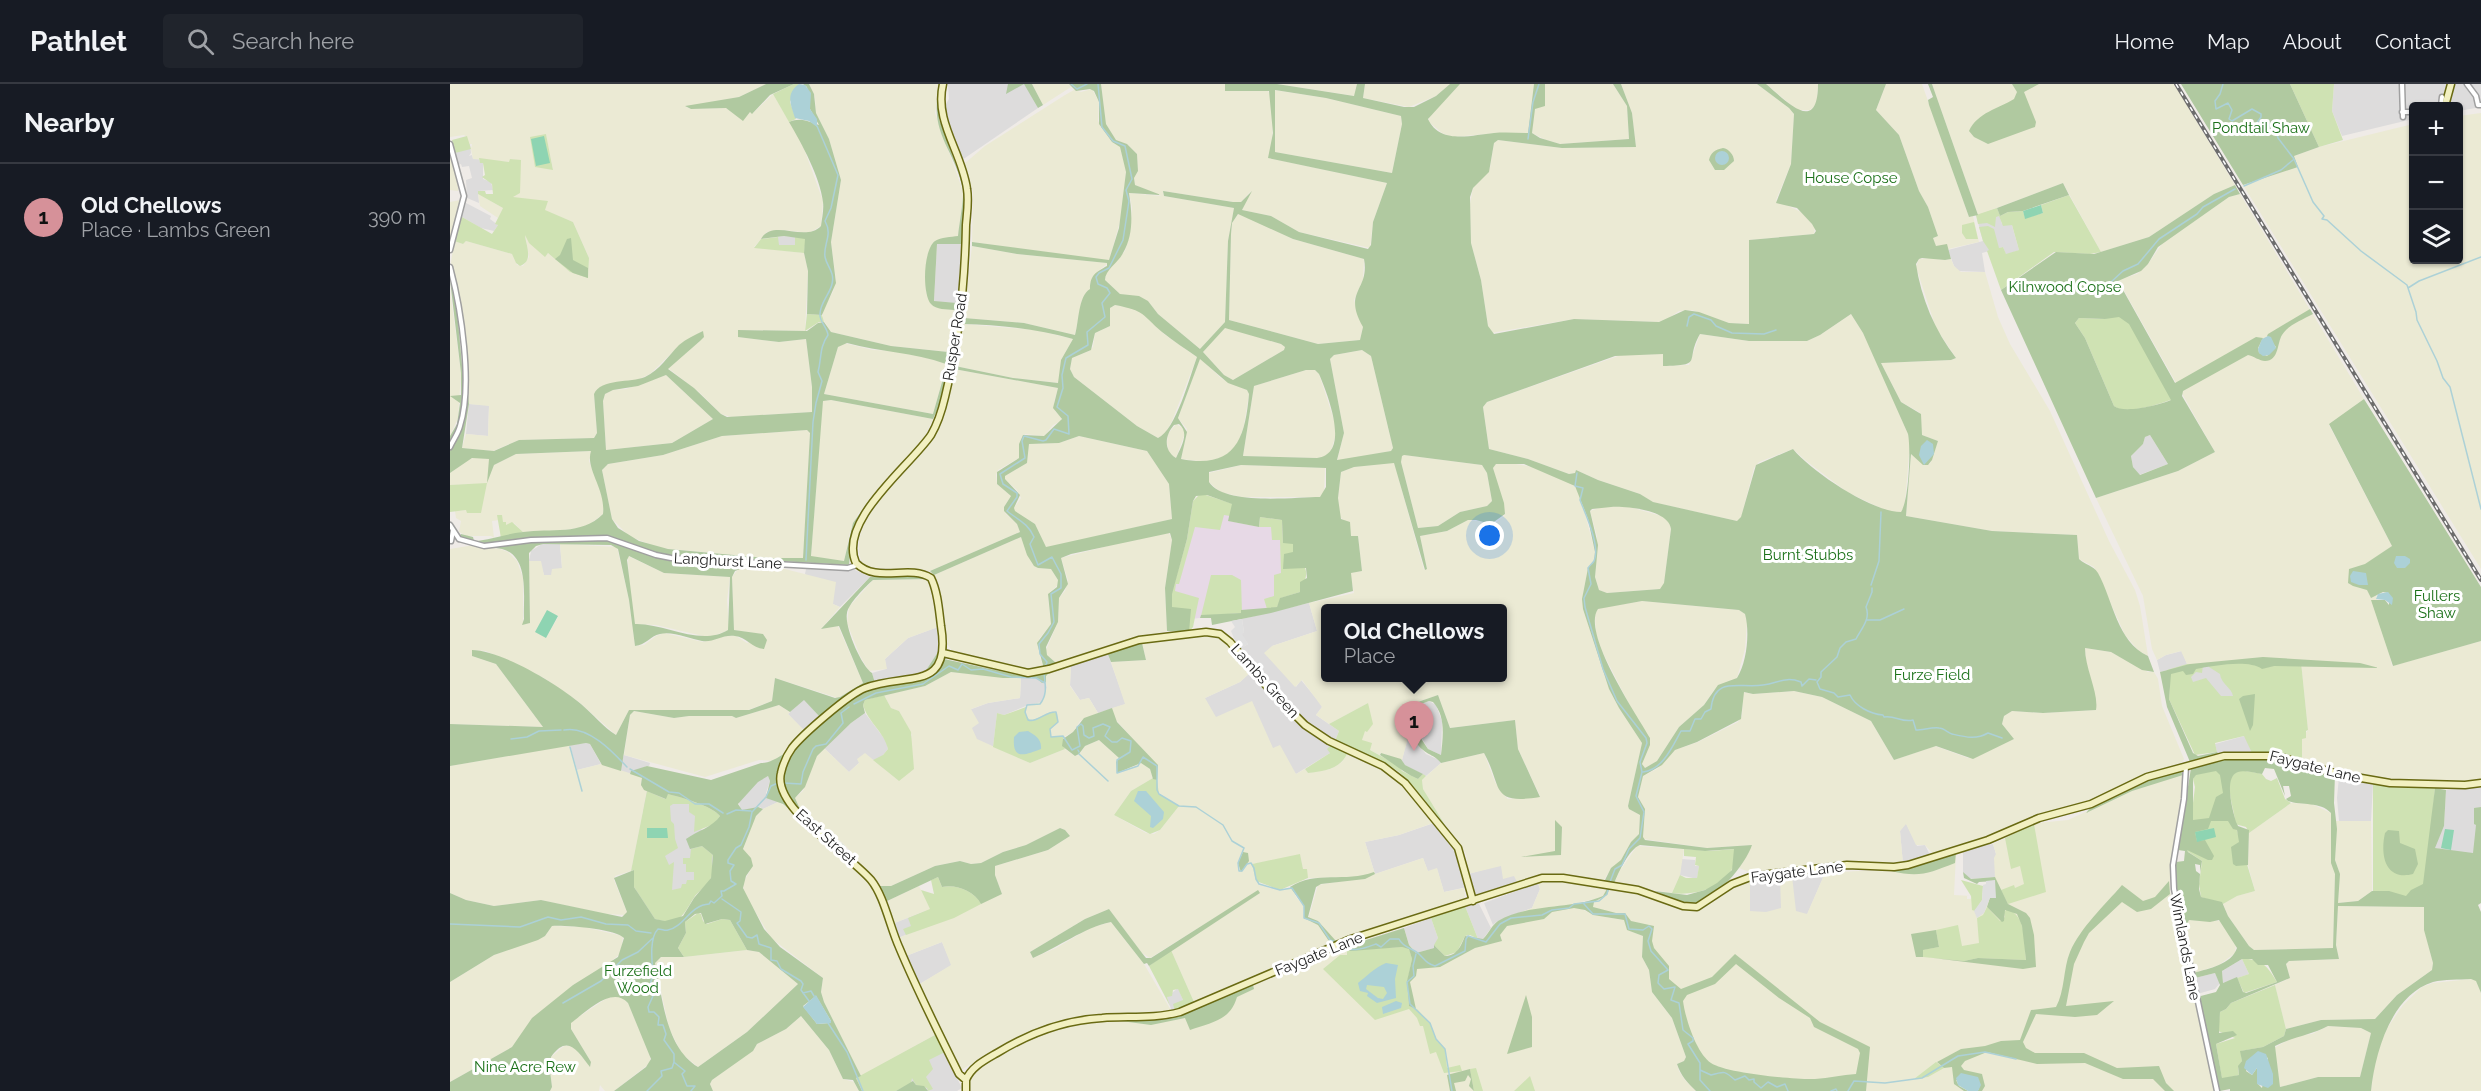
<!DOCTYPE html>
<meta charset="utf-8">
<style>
:root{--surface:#171b24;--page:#20242c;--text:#f1f3f6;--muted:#9ea1a6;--line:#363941;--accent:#d69199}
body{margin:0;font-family:Raleway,sans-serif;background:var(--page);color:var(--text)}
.controls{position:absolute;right:18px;top:18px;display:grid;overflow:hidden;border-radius:6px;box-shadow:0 2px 4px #0004}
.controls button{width:54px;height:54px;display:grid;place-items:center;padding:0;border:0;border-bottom:2px solid var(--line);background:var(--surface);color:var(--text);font:30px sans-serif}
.you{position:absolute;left:1040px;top:452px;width:21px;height:21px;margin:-15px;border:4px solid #fff;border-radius:50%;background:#1a73e8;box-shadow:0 0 0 9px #1a73e833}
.badge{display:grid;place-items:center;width:39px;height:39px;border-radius:50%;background:var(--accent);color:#111;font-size:20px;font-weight:700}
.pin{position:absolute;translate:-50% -50px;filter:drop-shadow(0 2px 3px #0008)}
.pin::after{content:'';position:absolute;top:32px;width:21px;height:18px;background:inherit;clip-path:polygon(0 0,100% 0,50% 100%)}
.popup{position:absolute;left:871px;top:520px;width:186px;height:78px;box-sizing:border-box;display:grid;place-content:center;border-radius:6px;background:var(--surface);filter:drop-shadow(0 2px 4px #0005);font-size:20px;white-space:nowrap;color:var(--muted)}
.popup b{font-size:22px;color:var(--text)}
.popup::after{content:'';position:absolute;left:50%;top:100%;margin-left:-12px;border:12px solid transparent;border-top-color:var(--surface)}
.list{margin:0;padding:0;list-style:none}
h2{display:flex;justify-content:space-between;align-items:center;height:78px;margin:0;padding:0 24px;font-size:26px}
h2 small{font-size:20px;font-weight:400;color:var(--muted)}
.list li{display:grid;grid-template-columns:39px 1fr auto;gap:18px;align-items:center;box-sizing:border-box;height:108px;padding:0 24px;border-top:2px solid var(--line)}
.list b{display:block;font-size:22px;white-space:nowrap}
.list p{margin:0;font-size:20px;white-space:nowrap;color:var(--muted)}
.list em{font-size:20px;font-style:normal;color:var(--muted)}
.icon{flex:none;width:33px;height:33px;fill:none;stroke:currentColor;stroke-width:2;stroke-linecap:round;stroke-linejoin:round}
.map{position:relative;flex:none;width:2031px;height:1007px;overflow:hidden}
header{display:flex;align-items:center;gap:36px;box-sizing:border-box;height:84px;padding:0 30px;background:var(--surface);border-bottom:2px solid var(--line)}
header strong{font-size:28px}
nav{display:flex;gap:33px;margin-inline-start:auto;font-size:21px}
.search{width:420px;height:54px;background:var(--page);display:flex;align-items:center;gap:15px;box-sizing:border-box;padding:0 21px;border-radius:6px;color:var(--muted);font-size:22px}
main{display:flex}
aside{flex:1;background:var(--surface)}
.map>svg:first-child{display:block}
</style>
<header>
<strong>Pathlet</strong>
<div class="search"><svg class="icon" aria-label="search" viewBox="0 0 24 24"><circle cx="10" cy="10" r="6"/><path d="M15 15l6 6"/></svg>Search here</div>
<nav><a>Home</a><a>Map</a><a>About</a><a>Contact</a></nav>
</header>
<main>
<aside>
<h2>Nearby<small></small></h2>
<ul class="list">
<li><span class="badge">1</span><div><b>Old Chellows</b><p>Place · Lambs Green</p></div><em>390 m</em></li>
</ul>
</aside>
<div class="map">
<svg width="2031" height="1007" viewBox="0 0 2031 1007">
<rect width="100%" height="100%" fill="#efebe7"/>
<!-- residential -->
<path fill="#dddcdc" d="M 498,0 L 575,0 L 580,3 L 588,24 L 512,76 L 495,32 L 494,23 L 499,15 Z
M 1884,0 L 2031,0 L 2031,23 L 2009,27 L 2008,22 L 1964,22 L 1963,35 L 1892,52 L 1882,27 Z
M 2,56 L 20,60 L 21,69 L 19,72 L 22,71 L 23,75 L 29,74 L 30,78 L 33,79 L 33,95 L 41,98 L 43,106 L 28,107 L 29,119 L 17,114 L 16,96 L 22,94 L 19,82 L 12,83 L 11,80 L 8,81 Z
M 16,119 L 41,132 L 40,135 L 48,141 L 44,147 L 31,144 L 12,133 Z
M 1547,124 L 1552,140 L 1561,138 L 1569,166 L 1556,171 L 1553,163 L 1532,169 L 1535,188 L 1508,187 L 1504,182 L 1498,166 L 1533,157 L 1526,131 Z
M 334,152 L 345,153 L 345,161 L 328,161 L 328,153 Z
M 487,160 L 513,160 L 507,219 L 484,218 Z
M 19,320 L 39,321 L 38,352 L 16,350 Z
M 1700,351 L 1718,380 L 1689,391 L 1683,383 L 1681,372 L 1693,360 L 1695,353 Z
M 92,460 L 110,460 L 112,484 L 102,491 L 94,491 L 90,477 L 79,477 L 81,467 Z
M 356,485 L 405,486 L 420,493 L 390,523 L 383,520 L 355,490 Z
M 859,519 L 867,547 L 822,562 L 846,603 L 851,596 L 870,619 L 872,623 L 866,631 L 889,647 L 880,669 L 846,690 L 823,664 L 753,639 L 755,614 L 790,598 L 805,584 L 790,565 L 798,560 L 791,550 L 794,548 L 792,535 Z
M 488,543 L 489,566 L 478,585 L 471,589 L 425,599 L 422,589 L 436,585 L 435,575 L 458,554 Z
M 656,565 L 676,620 L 648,629 L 639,614 L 630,616 L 620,601 L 621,579 Z
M 1732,567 L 1737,580 L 1778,578 L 1786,613 L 1748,622 L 1732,582 L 1710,588 L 1707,576 L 1716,571 Z
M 571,594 L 586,594 L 592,599 L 596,598 L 597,604 L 593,616 L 591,619 L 578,621 L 554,631 L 547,629 L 543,663 L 484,639 L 538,619 L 570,614 Z
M 354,615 L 369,632 L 357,650 L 338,630 Z
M 979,617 L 986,621 L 992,637 L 991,671 L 978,665 L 972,654 L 959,649 L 959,637 L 970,632 L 966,622 Z
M 415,629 L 436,657 L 438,665 L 433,671 L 432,683 L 410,678 L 399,688 L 374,664 L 401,639 Z
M 1798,651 L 1805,669 L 1770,671 L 1767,668 L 1765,660 Z
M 957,656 L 966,658 L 976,670 L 989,676 L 991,679 L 976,692 L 953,680 L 952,676 Z
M 136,659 L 140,660 L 151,680 L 127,686 L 120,661 Z
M 174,671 L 200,679 L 199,682 L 195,682 L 239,718 L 267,779 L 205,835 L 186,808 L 194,718 L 163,705 Z
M 318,692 L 320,697 L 316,709 L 328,718 L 313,725 L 310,723 L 294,727 L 290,725 L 289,718 L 308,696 Z
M 1889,693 L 1923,699 L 1921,737 L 1889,737 L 1887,714 Z
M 2031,703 L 2031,741 L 2023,771 L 1984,764 L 1994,742 L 1996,706 Z
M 987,738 L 1008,764 L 1017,803 L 994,808 L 987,785 L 978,788 L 973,774 L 925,790 L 915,758 L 949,751 Z
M 1456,739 L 1467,762 L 1475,761 L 1480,771 L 1453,780 L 1450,747 Z
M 1543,760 L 1546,770 L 1545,793 L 1520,795 L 1513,788 L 1513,766 Z
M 1231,775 L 1245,776 L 1245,782 L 1249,782 L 1247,795 L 1230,791 Z
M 1051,781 L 1065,791 L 1067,798 L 1027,813 L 1024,811 L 1018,790 Z
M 1375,789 L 1357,831 L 1300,828 L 1300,796 Z
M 1088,799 L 1090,805 L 1082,824 L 1046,838 L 1043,841 L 1034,819 Z
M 1028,818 L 1041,844 L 1033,855 L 1028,855 L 1015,822 Z
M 475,827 L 481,841 L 448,854 L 442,840 Z
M 981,834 L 988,854 L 984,864 L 966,869 L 959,861 L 954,844 Z
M 492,858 L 502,881 L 468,901 L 456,872 Z
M 1792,875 L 1799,890 L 1773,899 L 1772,887 Z
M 1765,889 L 1770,899 L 1765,905 L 1747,910 L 1745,894 Z
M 728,904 L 733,916 L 722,928 L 717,913 Z
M 485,951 L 512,1004 L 507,1007 L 412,1007 L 406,994 Z"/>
<!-- industrial -->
<path fill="#e7d9e6" d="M 743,417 L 783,420 L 779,437 L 809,443 L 833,438 L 831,514 L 827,523 L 792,529 L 751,531 L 750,534 L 740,535 L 740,525 L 722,523 L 722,508 L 737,455 Z"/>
<!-- farmland -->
<path fill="#ebead4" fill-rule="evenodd" d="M 0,0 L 316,0 L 289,13 L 236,23 L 241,25 L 276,24 L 293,36 L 300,28 L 303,29 L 323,10 L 352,59 L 373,117 L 371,142 L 359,149 L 334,146 L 317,148 L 304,163 L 354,169 L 358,187 L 355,247 L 289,246 L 289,253 L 329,258 L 356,255 L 362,303 L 362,328 L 281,333 L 271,330 L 250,309 L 218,284 L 250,257 L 253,247 L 231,260 L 200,290 L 187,296 L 161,300 L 144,310 L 147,349 L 144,354 L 69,356 L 43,367 L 12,364 L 16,350 L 38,352 L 39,322 L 19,320 L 11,219 L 1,179 L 4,157 L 13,160 L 16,157 L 62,170 L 67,181 L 73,182 L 79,173 L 75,150 L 78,151 L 78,157 L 95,172 L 98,169 L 120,188 L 138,193 L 139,174 L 123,138 L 63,114 L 66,76 L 60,75 L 60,78 L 23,75 L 21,65 L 22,60 L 17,60 L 17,53 L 14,51 L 0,53 ZM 95,50 L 96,50 L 103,85 L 92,83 Z
M 359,0 L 490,0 L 485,29 L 514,110 L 508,152 L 486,157 L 476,208 L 483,222 L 504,226 L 499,268 L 441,262 L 381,248 L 373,235 L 373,225 L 383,208 L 386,196 L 381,158 L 391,96 L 379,55 L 366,29 L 365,13 Z
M 582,0 L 619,0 L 621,3 L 593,21 Z
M 651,0 L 775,0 L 776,7 L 817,6 L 820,10 L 823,39 L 822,59 L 819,74 L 937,99 L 923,138 L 920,164 L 849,148 L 821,132 L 792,126 L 801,107 L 791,118 L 783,118 L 713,107 L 714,112 L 784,124 L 778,157 L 775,238 L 750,265 L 708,230 L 698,217 L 670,210 L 655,196 L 656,189 L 675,167 L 680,148 L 682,123 L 679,109 L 711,112 L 685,101 L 684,94 L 688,87 L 687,70 L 677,60 L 666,56 L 656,40 Z
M 827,0 L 907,0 L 905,12 Z
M 915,0 L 1000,0 L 986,12 L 959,23 L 913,14 Z
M 1010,0 L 1084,0 L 1078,49 L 1048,49 L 1002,53 L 992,49 L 979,38 L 979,32 Z
M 1095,0 L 1163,0 L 1177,22 L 1179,55 L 1110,60 L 1096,56 L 1082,49 L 1084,28 L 1095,7 Z
M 1171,0 L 1307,0 L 1339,24 L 1344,30 L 1341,80 L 1326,116 L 1351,128 L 1365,143 L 1364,150 L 1299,156 L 1300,240 L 1279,239 L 1242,226 L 1229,227 L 1216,236 L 1209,238 L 1124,235 L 1041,249 L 1038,242 L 1031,196 L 1021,159 L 1020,120 L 1023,104 L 1040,84 L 1044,59 L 1048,56 L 1112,64 L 1186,63 L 1182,29 Z
M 1316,0 L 1368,0 L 1367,20 L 1360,26 L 1347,26 Z
M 1436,0 L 1472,0 L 1519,133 L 1523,132 L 1529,158 L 1498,165 L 1486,163 L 1483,154 L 1488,152 L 1478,123 L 1469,107 L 1449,51 L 1426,26 Z
M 1482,0 L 1724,0 L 1785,101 L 1764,110 L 1699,153 L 1651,168 L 1613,99 L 1528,131 Z
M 642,5 L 649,18 L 648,37 L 662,58 L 670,63 L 676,86 L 672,130 L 659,177 L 522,158 L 523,108 L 514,80 L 535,62 L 615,11 L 624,6 L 631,8 Z
M 824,6 L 876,14 L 951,32 L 952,40 L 942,89 L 825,68 Z
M 2031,29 L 2031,485 L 1793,101 L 1848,83 L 1844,72 L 1869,63 L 1963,40 L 1964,176 L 2008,176 L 2009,32 Z
M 0,65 L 9,100 L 8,107 L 0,106 Z
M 28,110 L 53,124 L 48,134 L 30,122 Z
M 1790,110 L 1914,315 L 1879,341 L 1942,462 L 1926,511 L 1942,582 L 2031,557 L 2031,696 L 2012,699 L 1927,695 L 1887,687 L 1887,684 L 1852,676 L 1852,654 L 1858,646 L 1851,578 L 1741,582 L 1737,580 L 1731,567 L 1716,571 L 1707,576 L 1702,565 L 1693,512 L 1646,414 L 1728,387 L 1765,368 L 1668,196 L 1687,190 L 1698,180 L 1712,160 L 1779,113 Z
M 10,116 L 6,141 L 0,156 L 0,118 Z
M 789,129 L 843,155 L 914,175 L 913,196 L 904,216 L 913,243 L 910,256 L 868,260 L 779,236 L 781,150 L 782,139 Z
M 522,162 L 567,170 L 658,179 L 647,188 L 640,199 L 640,205 L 632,216 L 625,251 L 574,239 L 514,234 Z
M 1480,174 L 1495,176 L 1501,175 L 1504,182 L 1511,188 L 1535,188 L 1548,233 L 1560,260 L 1600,327 L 1659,457 L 1685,506 L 1690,522 L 1698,572 L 1689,567 L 1675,551 L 1644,483 L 1629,475 L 1627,451 L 1542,447 L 1456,432 L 1461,370 L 1480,380 L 1488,357 L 1472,351 L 1470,345 L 1471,333 L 1469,328 L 1451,318 L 1431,279 L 1501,276 L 1506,274 L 1486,244 L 1466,183 L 1469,175 Z
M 0,206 L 11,289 L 8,334 L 0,352 Z
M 665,221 L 683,224 L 695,230 L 714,250 L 747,273 L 722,337 L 715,350 L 708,354 L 687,342 L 624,293 L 620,285 L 622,274 L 639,267 L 643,263 L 645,249 L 658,243 L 660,224 Z
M 1401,230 L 1413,249 L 1428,279 L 1458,350 L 1460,358 L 1456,407 L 1454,425 L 1451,428 L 1439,428 L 1397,408 L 1355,376 L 1343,365 L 1309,378 L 1304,384 L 1291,434 L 1287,437 L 1202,418 L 1190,410 L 1148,396 L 1126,386 L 1125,389 L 1119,390 L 1078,375 L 1039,365 L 1033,323 L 1037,318 L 1171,271 L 1213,270 L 1213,282 L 1236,281 L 1239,281 L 1250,250 L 1299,257 L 1357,257 L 1370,251 Z
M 513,240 L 586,246 L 623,255 L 611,276 L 609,299 L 563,294 L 505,282 Z
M 775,243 L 831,260 L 835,263 L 834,266 L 783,296 L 774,291 L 753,268 Z
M 394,259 L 423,266 L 451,267 L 495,279 L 496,284 L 483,330 L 374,310 L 388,263 Z
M 912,266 L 921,272 L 943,364 L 941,367 L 887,377 L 894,349 L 880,275 L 884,271 Z
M 750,274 L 772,295 L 797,306 L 799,310 L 794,341 L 788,361 L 774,373 L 757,378 L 731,375 L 737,345 L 728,334 Z
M 504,285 L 608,304 L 604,318 L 605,327 L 611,333 L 611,337 L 603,341 L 594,352 L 575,350 L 569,374 L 548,386 L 546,391 L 547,400 L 561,412 L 554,423 L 555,429 L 567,440 L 570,448 L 480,487 L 417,483 L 411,477 L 409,468 L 409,455 L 415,438 L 431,413 L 485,350 L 497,323 Z
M 856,286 L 865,286 L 869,290 L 885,339 L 886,350 L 880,370 L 876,373 L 867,374 L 793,372 L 804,302 Z
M 216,291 L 263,335 L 222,359 L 156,366 L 153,317 L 155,310 L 163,306 L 176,305 Z
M 381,316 L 483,335 L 471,360 L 408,430 L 400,448 L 394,477 L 361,473 L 372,322 L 373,317 Z
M 726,340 L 733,344 L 735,349 L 726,374 L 719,369 L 717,359 L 718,350 Z
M 357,346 L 360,349 L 353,475 L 318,474 L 209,464 L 179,452 L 162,435 L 152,386 L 158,380 L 213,371 L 272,352 Z
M 629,352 L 697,367 L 719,400 L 722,435 L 596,464 L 585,440 L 565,428 L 564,424 L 571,414 L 567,406 L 555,395 L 555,392 L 577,379 L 579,360 L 609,359 Z
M 142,367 L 139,377 L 152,410 L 154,423 L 153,430 L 140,440 L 129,444 L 105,447 L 73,448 L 64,439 L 51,454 L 49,436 L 42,437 L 44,454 L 41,452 L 17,452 L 9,448 L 11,437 L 6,434 L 5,427 L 17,426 L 37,400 L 0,401 L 0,389 L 18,376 L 25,373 L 40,375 L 38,394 L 44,381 L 66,370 Z
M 954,371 L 1032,381 L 1037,389 L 1042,417 L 1037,422 L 1010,428 L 988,442 L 968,444 L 951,378 L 951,372 Z
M 944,378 L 974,486 L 977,485 L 970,452 L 997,447 L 1018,436 L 1045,439 L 1055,431 L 1043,384 L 1046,380 L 1060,379 L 1083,383 L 1121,399 L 1129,407 L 1145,468 L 1144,477 L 1138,484 L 1133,509 L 1133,525 L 1159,605 L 1169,624 L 1192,659 L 1178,722 L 1181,726 L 1190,731 L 1189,750 L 1181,758 L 1171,776 L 1156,792 L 1154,798 L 1105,790 L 1067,798 L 1064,792 L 1053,795 L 1051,782 L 1018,790 L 1016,770 L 985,726 L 973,705 L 972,696 L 991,679 L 1034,669 L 1045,698 L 1054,711 L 1058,715 L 1090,712 L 1068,665 L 1065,636 L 1000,644 L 988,611 L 965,619 L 970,632 L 959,637 L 960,647 L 952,676 L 930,669 L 930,671 L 920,666 L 912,656 L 918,619 L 879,640 L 866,631 L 872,623 L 852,596 L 845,603 L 814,569 L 822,562 L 867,547 L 859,519 L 904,509 L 900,489 L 912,487 L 908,452 L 901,452 L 896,438 L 889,432 L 888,413 L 891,388 L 904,383 ZM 876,524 L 1052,524 L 1052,594 L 876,594 Z
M 791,381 L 875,384 L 874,408 L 870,413 L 792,413 L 770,408 L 759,398 L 759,389 Z
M 1176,422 L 1215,433 L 1220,438 L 1221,445 L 1214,500 L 1210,505 L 1157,509 L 1149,506 L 1145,493 L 1147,452 L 1140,427 L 1152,423 Z
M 719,449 L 722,456 L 715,504 L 717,547 L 671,557 L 606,579 L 597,571 L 596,566 L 608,538 L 609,514 L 615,507 L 618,496 L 611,474 L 685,455 Z
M 571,453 L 582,479 L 588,484 L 601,485 L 608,496 L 608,501 L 600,508 L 598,513 L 601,540 L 589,555 L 590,573 L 594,585 L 570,586 L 508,570 L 502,567 L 498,561 L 493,520 L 484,491 Z
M 110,460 L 167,463 L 179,516 L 185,562 L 194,561 L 206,552 L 214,549 L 253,558 L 275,552 L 286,552 L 297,559 L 315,551 L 284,546 L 282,493 L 290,483 L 299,481 L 327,483 L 386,498 L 383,520 L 390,523 L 371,545 L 388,542 L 413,599 L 388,614 L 325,594 L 322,617 L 298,626 L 179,626 L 166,651 L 129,618 L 94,594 L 36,567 L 23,566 L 22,572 L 46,580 L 93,643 L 0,640 L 0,465 L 24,461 L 50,465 L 58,468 L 67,477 L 73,494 L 73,540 L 80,539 L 79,477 L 91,477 L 94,491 L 101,491 L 102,485 L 112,484 ZM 97,527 L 108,533 L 96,554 Z
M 178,472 L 214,489 L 280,493 L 277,516 L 279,546 L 263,552 L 253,552 L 206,541 L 185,540 L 179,509 Z
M 478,495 L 488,543 L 458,554 L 435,575 L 437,585 L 419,587 L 410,572 L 397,539 L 399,523 L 423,496 Z
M 1192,517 L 1289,526 L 1295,530 L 1297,538 L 1295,565 L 1287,594 L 1264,606 L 1254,621 L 1229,643 L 1207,677 L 1195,684 L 1192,680 L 1200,661 L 1152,567 L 1146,550 L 1145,529 L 1148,525 L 1155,523 Z
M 759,552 L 768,553 L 778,560 L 801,588 L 790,598 L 755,614 L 766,633 L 802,617 L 823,664 L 830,661 L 846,690 L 855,685 L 858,689 L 881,685 L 892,678 L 897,670 L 936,688 L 956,705 L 983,739 L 949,751 L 915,758 L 925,790 L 973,774 L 978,787 L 987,784 L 994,808 L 1014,804 L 1015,813 L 1010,817 L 951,834 L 891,855 L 744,918 L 721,866 L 787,824 L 809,809 L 808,807 L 700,874 L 692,869 L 659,825 L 635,835 L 580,868 L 583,874 L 606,864 L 640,844 L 661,838 L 694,880 L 722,928 L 650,931 L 603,941 L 567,953 L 511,986 L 468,901 L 501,881 L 492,858 L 456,872 L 448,854 L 480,841 L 475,827 L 442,840 L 435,818 L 469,802 L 480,824 L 552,810 L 545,791 L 545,782 L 598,766 L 620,752 L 615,746 L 610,744 L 576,761 L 553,768 L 531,779 L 521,780 L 510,777 L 485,782 L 441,802 L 429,802 L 395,761 L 346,720 L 345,714 L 353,707 L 364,675 L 374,664 L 399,688 L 409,679 L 407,675 L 415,669 L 449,697 L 462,651 L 449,627 L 441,624 L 434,611 L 475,602 L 501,588 L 571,594 L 570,614 L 538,619 L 521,625 L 529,639 L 522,644 L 527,655 L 580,679 L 615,665 L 625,672 L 629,671 L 635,662 L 649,656 L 669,674 L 666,678 L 666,688 L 671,689 L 691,679 L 700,685 L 703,694 L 681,707 L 664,731 L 696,749 L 704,750 L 710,746 L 729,722 L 708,708 L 707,681 L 665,635 L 662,624 L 675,620 L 661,578 L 696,576 L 692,559 ZM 850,771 L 853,785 L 858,794 L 918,793 L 868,801 L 858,836 L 853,830 L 854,822 L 846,813 L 843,805 L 823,805 L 809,800 L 806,795 L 802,780 Z
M 1635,564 L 1661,568 L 1698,588 L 1704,588 L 1708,595 L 1712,622 L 1734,675 L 1732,678 L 1695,691 L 1644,715 L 1605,726 L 1533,754 L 1483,770 L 1475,761 L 1466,761 L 1456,740 L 1450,747 L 1453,780 L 1386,778 L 1363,783 L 1299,788 L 1289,784 L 1302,761 L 1257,764 L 1193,755 L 1195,725 L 1188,713 L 1193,692 L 1207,685 L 1225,666 L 1248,658 L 1288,638 L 1292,632 L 1293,608 L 1303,610 L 1344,607 L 1372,613 L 1421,637 L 1444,676 L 1485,662 L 1518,674 L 1564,655 L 1552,640 L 1554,632 L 1562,627 L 1593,629 L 1646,626 L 1636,581 Z
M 621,582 L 620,602 L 630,616 L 639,614 L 648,629 L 630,637 L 623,648 L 614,653 L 601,654 L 600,645 L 608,638 L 607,630 L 601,628 L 581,637 L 577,635 L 575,626 L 578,621 L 592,618 L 597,603 L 594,592 L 598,588 Z
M 329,621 L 340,628 L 338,630 L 356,648 L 326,677 L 309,676 L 255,693 L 174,671 L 180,631 L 184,627 L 224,634 L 239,632 L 282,632 L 286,634 Z
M 120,661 L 127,686 L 151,680 L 192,693 L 191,701 L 197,707 L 181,787 L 165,792 L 164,796 L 177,828 L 176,831 L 155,830 L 91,816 L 44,822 L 16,816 L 0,809 L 0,682 Z
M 1732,690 L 1733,699 L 1720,783 L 1720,807 L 1765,1007 L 1262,1007 L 1254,993 L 1216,897 L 1188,840 L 1175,836 L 1177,846 L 1193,852 L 1192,873 L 1199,886 L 1202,908 L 1222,934 L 1236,973 L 1234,977 L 1227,980 L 1229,987 L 1235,996 L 1246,1007 L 520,1007 L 520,995 L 528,986 L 562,963 L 596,949 L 641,937 L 697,938 L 740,931 L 857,877 L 897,861 L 954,844 L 959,861 L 966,869 L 992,881 L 1036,858 L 1048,842 L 1058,833 L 1082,824 L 1090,805 L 1088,799 L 1097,796 L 1158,803 L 1157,807 L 1159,803 L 1193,809 L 1243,827 L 1252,825 L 1288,800 L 1300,796 L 1300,827 L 1316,828 L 1331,824 L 1330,793 L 1342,792 L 1346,827 L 1357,830 L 1375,789 L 1408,787 L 1469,787 L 1495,777 L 1506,770 L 1504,811 L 1521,812 L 1517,812 L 1517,815 L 1546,814 L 1544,774 L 1546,770 L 1543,760 L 1588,739 L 1618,736 L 1696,700 ZM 1145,815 L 1131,823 L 1173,836 L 1143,831 L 1130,824 L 1130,818 Z
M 328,718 L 337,723 L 404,784 L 425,807 L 459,896 L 485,951 L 411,992 L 374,918 L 371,908 L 373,894 L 321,854 L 294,809 L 293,799 L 301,785 L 293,766 L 304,735 L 313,725 Z
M 1841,719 L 1862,720 L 1881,729 L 1885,790 L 1883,864 L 1804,866 L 1799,862 L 1778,832 L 1773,820 L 1787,812 L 1805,807 L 1798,781 L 1799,749 Z
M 1886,737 L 1921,737 L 1922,807 L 1908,817 L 1888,819 L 1889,787 L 1885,776 Z
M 1187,762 L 1234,765 L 1230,791 L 1222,809 L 1164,800 L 1169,788 Z
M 1888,822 L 1974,823 L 1974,844 L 1983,879 L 1982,886 L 1947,911 L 1925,935 L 1871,936 L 1836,945 L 1825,901 L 1840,894 L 1836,880 L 1839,877 L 1889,875 L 1886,861 Z
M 1739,836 L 1771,837 L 1786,860 L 1785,869 L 1769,881 L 1744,889 L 1738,860 L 1737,840 Z
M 102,842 L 134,843 L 173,852 L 171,869 L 153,884 L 123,901 L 72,950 L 62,963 L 0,998 L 0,898 L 44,871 L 95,852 Z
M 297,866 L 309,868 L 348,900 L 297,948 L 248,983 L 232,970 L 219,944 L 205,879 L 211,873 L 216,872 L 234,873 Z
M 2021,895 L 2026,896 L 2031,909 L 2031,1007 L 1921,1007 L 1924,981 L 1931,958 L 1938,943 L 1953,921 L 1972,903 L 1983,899 Z
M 167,912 L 173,914 L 178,919 L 200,971 L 200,979 L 164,1007 L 155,1007 L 150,1001 L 149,1007 L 100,1007 L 102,1003 L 100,987 L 101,973 L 114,962 L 122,962 L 126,965 L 140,982 L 141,978 L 121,945 L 121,938 L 157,914 Z
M 351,932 L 379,966 L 393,995 L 404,998 L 409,1007 L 263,1007 L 260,1000 L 262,996 L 304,965 L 307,960 L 336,945 Z
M 1878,942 L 1911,944 L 1921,949 L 1910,993 L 1868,993 L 1830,1003 L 1824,964 L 1846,952 L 1862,950 Z"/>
<!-- grass -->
<path fill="#cfe2b3" d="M 344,0 L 353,0 L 349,0 L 340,18 L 346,35 L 339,38 L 323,10 Z
M 1840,0 L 1884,0 L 1882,27 L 1893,56 L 1869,63 Z
M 96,50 L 103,86 L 85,83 L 80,53 Z
M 17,52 L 21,65 L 5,69 L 2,56 Z
M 29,74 L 59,78 L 60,75 L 71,76 L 70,109 L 63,113 L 98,117 L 95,126 L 123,138 L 139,174 L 138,194 L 120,188 L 98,169 L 95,173 L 79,159 L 75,151 C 76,162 84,177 70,182 L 66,179 L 62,170 L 16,157 L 13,160 L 4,157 L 12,133 L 42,150 L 48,141 L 45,140 L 53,124 L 28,110 L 28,107 L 35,107 L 36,110 L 43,110 L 42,100 L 32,93 L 35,91 L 33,79 L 30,79 Z
M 1619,111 L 1651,168 L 1640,170 L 1604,168 L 1551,206 L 1537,167 L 1539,166 L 1533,157 L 1529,143 L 1538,142 L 1544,145 L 1549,164 L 1553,163 L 1556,170 L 1569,166 L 1562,141 L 1553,142 L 1549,132 L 1546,133 L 1545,143 L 1537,139 L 1528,140 L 1526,131 L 1547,124 L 1550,132 L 1558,128 L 1573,127 L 1575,134 L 1593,129 L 1591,121 Z
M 1524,138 L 1528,155 L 1516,155 L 1512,149 L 1512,141 Z
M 328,153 L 329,161 L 345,161 L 345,153 L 356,154 L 354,169 L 304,164 L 311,155 Z
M 1680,220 L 1732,312 C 1718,317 1676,333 1664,322 L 1635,254 L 1625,239 L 1629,234 L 1655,235 Z
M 357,230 L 372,231 L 374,238 L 369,238 L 355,247 Z
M 37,399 L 31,429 L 17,429 L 16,426 L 0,428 L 0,401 Z
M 749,411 L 756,411 L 783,420 L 780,432 L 774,431 L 770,446 L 745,443 L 729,500 L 726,500 L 725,507 L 749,514 L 743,543 L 739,548 L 722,523 L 722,508 L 737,455 L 743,417 Z
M 47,431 L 52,431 L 53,438 L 56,438 L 56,441 L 62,438 L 73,448 L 51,454 Z
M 810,433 L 832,436 L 833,459 L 843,459 L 843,468 C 858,485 860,487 850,508 L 831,514 L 827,523 L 817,525 L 814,515 L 824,512 L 824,491 L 831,489 L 830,456 L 822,456 L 821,443 L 809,443 Z
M 761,491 L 782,491 L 791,496 L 792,529 L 751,532 Z
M 1806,575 L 1851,578 L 1858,646 L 1856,647 L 1856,654 L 1852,655 L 1852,676 L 1802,669 L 1794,652 L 1765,659 L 1767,668 L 1745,671 L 1719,615 L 1720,593 L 1717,586 L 1737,580 L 1753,581 L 1752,589 L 1746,588 L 1741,593 L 1743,598 L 1756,594 L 1771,612 L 1783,612 C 1782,604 1771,600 1770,590 L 1759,583 L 1760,580 Z
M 434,611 L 441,624 L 449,627 L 461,648 L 464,685 L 449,697 L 423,676 L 433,671 L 438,665 C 434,648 418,638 413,621 L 415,616 Z
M 918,619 L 923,640 L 917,648 L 915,647 L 912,656 L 922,659 L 920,666 L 949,682 L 952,687 L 968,695 L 973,690 L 976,692 L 972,696 L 973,705 L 998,746 L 949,688 L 940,682 L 885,657 L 889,647 L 879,640 Z
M 576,623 L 576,632 L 581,637 L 601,628 L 607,629 L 608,638 L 600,645 L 601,653 L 613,652 L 613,662 L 615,665 L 580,679 L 543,663 L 547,629 L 554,631 Z
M 881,661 L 897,670 C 889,686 874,687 858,689 L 855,685 L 880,669 L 877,665 Z
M 1770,685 L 1785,736 C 1784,724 1771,692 1789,687 C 1795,686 1806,689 1812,690 L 1816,695 L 1821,697 L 1827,694 L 1835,715 L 1841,719 L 1799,749 L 1796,743 L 1785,740 L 1805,807 L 1787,812 L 1773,820 L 1751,813 L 1749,800 L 1752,777 L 1737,767 L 1745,703 L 1743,695 L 1746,690 Z
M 703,694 L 707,696 L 709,710 L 729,722 L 710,746 L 700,750 L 664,731 L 681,707 Z
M 1923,699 L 1985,704 L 1974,823 L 1923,822 Z
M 197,707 L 215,715 L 218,710 C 231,713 262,722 270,732 L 264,740 L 244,748 L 245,732 L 239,728 L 239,720 L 223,720 L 220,722 L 221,737 L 224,740 L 225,755 L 228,764 L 215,772 L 219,781 L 224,778 L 222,806 L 231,804 L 232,800 L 236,800 L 237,796 L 244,796 L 244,788 L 236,788 L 236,780 L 233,780 L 233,774 L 240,774 L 241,765 L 252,762 L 263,771 C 260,778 264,788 261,794 C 258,801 250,806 245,812 C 234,828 232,843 205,835 L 184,803 L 184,786 L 181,787 Z
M 1584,740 L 1596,808 L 1558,820 L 1551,806 L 1564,801 L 1565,804 L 1574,800 L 1570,782 L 1561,785 L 1555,754 Z
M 1234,765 L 1260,767 L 1285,765 C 1284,771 1285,780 1282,785 C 1272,805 1242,812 1222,809 L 1230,791 L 1236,794 L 1247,794 L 1249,782 L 1245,781 L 1246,773 L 1234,772 Z
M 850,770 L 853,785 L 857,785 L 858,794 L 830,806 L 806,797 L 802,780 Z
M 488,793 L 492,803 C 506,800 524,807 531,820 L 504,834 L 456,851 L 453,845 L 461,842 L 458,834 L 480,825 L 471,806 L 484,810 L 481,796 Z
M 1511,796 L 1533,802 L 1532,816 L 1525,827 L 1522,826 L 1521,812 Z
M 1015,822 L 1028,855 L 1020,851 L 1015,852 L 1007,868 L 995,872 L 984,861 L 988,854 L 981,834 Z
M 1537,823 L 1550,837 L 1555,833 L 1554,828 L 1557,825 C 1577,832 1574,859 1576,876 L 1528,874 L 1514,877 L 1473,873 L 1472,866 L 1489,863 L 1486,846 L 1508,841 L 1512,862 L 1529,859 L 1527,834 L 1533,831 Z
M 248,829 L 251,830 L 253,837 L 257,840 L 272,835 L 280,836 L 297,866 L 234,873 L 228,864 L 236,849 L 235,838 Z
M 952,863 L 959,864 L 962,875 L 957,899 L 959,922 L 967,925 L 980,939 L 986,955 L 995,965 L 997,984 L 1010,981 L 1012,987 L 994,989 L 986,968 L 980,970 L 973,942 L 970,942 L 967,934 L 959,925 L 925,936 L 873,885 L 890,871 L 897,871 L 897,866 Z
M 721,866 L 744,918 L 725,927 L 723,920 L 733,916 L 728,905 L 723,906 L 722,912 L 717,913 L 720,922 L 699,882 Z
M 1792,875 C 1812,874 1818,883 1827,898 L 1794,909 L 1787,894 L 1799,890 Z
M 1825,901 L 1836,945 L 1834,952 L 1813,963 L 1791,967 L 1792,977 L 1788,984 L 1789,991 L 1772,995 L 1766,960 L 1785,954 L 1768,947 L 1770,928 L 1776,925 L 1781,919 Z
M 485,951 L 495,968 L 479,976 L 483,985 L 476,993 L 483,1005 L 478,1007 L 477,1004 L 466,1001 L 462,994 L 461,999 L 446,1007 L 412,1007 L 406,994 Z
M 1486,978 L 1494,984 L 1478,993 L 1464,995 Z
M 1026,984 L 1033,1007 L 1024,1007 L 1020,985 Z
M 1080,992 L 1085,1007 L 1064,1007 Z"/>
<!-- forest -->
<path fill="#b0c9a0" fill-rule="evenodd" d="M 316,0 L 344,0 L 320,11 L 302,30 L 300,28 L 293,37 L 276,24 L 241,25 L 235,22 L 289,13 Z
M 353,0 L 359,0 L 364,10 L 366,29 L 379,55 L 391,96 L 381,158 L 386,199 L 372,231 L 357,230 L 358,187 L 354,169 L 355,155 L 334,152 L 311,155 C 323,134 355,159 371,142 C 372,134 374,126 373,118 C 370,93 352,60 339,38 C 350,33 358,37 369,41 L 360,25 L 357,3 Z
M 490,0 L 492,0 L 489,17 L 489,35 L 515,105 L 513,160 L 487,160 L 484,217 L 507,219 L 508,227 L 514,234 L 574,239 L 625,251 C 629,238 628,212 640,205 C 640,191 646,188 657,182 L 657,179 L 567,170 L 522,162 L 522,158 L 659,176 L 669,144 L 676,88 L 670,63 L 662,58 L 649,40 L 649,18 L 644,7 L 640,5 L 626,7 L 619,0 L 651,0 L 656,40 L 666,56 L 677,60 L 687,70 L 688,87 L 684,94 L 685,101 L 711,111 L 679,109 C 682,128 684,151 673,169 C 669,178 655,186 655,196 L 670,210 L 689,212 L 698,217 L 708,230 L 750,265 L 775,238 L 778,157 L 784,124 L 714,112 L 713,107 L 783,118 L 791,118 L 802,107 L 792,126 L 821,132 L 849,148 L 918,165 L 921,161 L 923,138 L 937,99 L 818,74 L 823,49 L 819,7 L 775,7 L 775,0 L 827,0 L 904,12 L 907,0 L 915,0 L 913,14 L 954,23 L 964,23 L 986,12 L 1000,0 L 1010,0 L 978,35 C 990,61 1022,51 1044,49 C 1055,48 1067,49 1078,49 L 1084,0 L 1095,0 L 1095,22 L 1085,25 L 1082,49 L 1090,54 L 1110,60 L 1179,55 L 1177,22 L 1163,0 L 1171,0 L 1182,29 L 1186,63 L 1112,64 L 1048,56 L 1044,59 L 1039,88 L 1023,104 L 1020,113 L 1021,159 L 1031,196 L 1038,242 L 1044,250 L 1124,235 L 1209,238 L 1235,226 L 1249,228 L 1279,239 L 1299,240 L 1299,156 L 1364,150 L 1366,147 L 1362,140 L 1347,124 L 1326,119 L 1341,80 L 1344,30 L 1339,24 L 1307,0 L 1316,0 C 1336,17 1368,52 1368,0 L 1436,0 L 1426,26 L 1449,51 L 1469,107 L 1478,123 L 1488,152 L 1483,154 L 1486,162 L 1497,160 L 1501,175 L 1495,176 L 1472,174 L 1469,175 L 1466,180 C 1471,214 1485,247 1506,274 L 1501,276 L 1431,279 L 1451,318 L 1471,330 L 1472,351 L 1488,357 L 1482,376 L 1478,381 L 1473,381 L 1461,370 L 1456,432 L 1542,447 L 1627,451 L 1629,475 C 1635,481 1643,481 1648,489 C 1663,516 1667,558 1698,572 L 1704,588 L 1692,586 L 1661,568 L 1635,564 C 1635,585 1649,609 1646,626 L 1593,629 L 1562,627 L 1554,632 L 1552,640 L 1564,655 L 1523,675 L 1486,662 L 1444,676 L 1421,637 L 1372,613 L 1344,607 L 1303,610 L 1294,608 L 1291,635 L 1247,658 L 1225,666 L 1212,681 L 1193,692 L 1188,713 L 1195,725 L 1193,753 L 1195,756 L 1257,764 L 1302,761 C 1296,780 1265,817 1245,820 C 1233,822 1215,811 1205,807 L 1237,811 L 1255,806 L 1267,799 L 1282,786 L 1284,765 L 1255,767 L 1190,761 C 1179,765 1168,789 1164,800 L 1154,798 L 1161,784 L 1171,776 L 1181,758 L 1189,750 L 1190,731 L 1179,725 L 1178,722 L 1192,659 L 1169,624 L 1159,605 L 1133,525 L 1132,515 L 1138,484 L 1144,477 L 1145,468 L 1138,435 L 1125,402 L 1074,380 L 1046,380 L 1043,384 L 1054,419 L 1055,430 L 1041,440 L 1026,436 L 1018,436 L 997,447 L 970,452 L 977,485 L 975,486 L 944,379 L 904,383 L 891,388 L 888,414 L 891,435 L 900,438 L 901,452 L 908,452 L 912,487 L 901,489 L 903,507 L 821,529 L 762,541 L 761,534 L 750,534 L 751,531 L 791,529 L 791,526 L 827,523 L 830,514 L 850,508 L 850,498 L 857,494 L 856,484 L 833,485 L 834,470 L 843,468 L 843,460 L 833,459 L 832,436 L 810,433 L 809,443 L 778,437 L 782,420 L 757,411 L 746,412 L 743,417 L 737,455 L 722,510 L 722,523 L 741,525 L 739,548 L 717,547 L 715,504 L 722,456 L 720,449 L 621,470 L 611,474 L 618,500 L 609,514 L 608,538 L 596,563 L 597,571 L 606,579 L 594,585 L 587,559 L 601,540 L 598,510 L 607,503 L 608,496 L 601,485 L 588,484 L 584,482 L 577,471 L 571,453 L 484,491 L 480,487 L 570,448 L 567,440 L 554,427 L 554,423 L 561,412 L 547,400 L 547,388 L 569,374 L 569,360 L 573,351 L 594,352 L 612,335 L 603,324 L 608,304 L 504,285 L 505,282 L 563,294 L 608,299 L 611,276 L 623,255 C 587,245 551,241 513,240 L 510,243 L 492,316 L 483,335 L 381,316 L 373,317 L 361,472 L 394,477 L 403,439 L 420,415 L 422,416 L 401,463 L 399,481 L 313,476 L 285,487 L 282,493 L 284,546 L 313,550 L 317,556 L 314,565 C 302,564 296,553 285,552 C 273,550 263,559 252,557 C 240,555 223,547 210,550 C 200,552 196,561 185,562 L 179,516 L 168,465 L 161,461 L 93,460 L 86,462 L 79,469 L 80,539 L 72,541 L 74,535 C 73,513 80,472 52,465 C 44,463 35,464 28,463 L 24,461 L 27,459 L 9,453 L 11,450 L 23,453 L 24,457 C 41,456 55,450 73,448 C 101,444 131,452 153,430 C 156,405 135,385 141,367 L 66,370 L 44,381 L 37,399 L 39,375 L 22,374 L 0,389 L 0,352 L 7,340 L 10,319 L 0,312 L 11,311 L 11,289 L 0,196 L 7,226 L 13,292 L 17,300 L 19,320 L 12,364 L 44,367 L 69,356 L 144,354 L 147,349 L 144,310 C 151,294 181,299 195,293 C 210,286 218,272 229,261 C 236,255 245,251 253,247 L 254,253 L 250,257 L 218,285 L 244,304 L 271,330 L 277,333 L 362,328 L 362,303 L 356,255 L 329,258 L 288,253 L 288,246 L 357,247 L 368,239 L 374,238 L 381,248 L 441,262 L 498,268 L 504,226 C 497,225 486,226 481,220 C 472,210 473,166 485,157 C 491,153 501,153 508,152 C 509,141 514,115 513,106 C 505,64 477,49 490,0 ZM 825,6 L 876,14 L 951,32 L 952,40 L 942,89 L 825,68 ZM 788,130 L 843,155 L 914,175 C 920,207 892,206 913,243 L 910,256 L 868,260 L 779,236 L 781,150 L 782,139 ZM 665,221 C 696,227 691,230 712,248 C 723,257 736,265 747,273 C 740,292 726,346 708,354 L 687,342 L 624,293 L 620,285 L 622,274 L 641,266 L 645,249 L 660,242 L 660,224 ZM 1401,230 L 1413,249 L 1458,350 C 1461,365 1459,417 1451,428 C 1422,428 1362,388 1343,365 L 1306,381 L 1291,433 L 1287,437 L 1203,418 L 1190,410 L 1148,396 L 1126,386 L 1125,389 L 1119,390 L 1078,375 L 1039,365 L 1033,323 L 1037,318 L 1165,272 L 1213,270 L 1213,282 C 1255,281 1234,278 1250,250 L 1299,257 L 1357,257 L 1370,251 ZM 775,244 L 831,260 L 835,263 L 834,266 L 783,296 L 774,291 L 753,268 ZM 397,259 C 430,268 463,268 496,280 L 496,284 L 483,330 L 374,310 L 388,263 ZM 912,266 L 921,272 L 943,364 L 941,367 L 887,376 L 894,349 L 880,275 L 884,271 ZM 750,275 L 778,299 L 797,306 L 799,310 C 795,357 784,385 731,375 L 737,348 L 728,334 ZM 856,286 L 865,286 L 869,290 C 877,309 902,370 867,374 L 793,372 L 804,302 ZM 216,291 L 263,335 L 222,359 L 156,366 L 153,317 L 155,310 L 163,306 L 188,302 ZM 729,340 C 740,349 731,363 726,374 C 713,366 715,351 724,341 ZM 357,346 L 360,349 L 353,474 L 318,474 L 218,465 L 189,457 L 168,444 L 162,435 L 152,386 L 158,380 L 213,371 L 272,352 ZM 629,352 L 697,367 L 719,400 L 722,435 L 596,463 L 585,440 L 565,427 L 564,424 L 570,411 L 555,395 L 555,392 L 577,379 L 579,360 L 609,359 ZM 954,371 L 1032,381 L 1037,389 L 1042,417 L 1037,422 L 1010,428 L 988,442 L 968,444 L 951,378 L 952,372 ZM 791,381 L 876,384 L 876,403 L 870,413 C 844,413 775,422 759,398 L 759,388 ZM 1161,423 C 1177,422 1219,426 1221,445 L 1214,499 L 1210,505 L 1157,509 L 1149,506 L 1145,493 L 1148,461 L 1140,427 L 1142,425 ZM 179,472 L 214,489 L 280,493 L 278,546 C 250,563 215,539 185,540 L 177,476 ZM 1192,517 L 1289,526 L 1295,530 C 1300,548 1297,578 1287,594 L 1268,601 L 1254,621 L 1229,643 L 1207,677 L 1195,684 L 1192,680 L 1200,661 L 1200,654 C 1187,631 1131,549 1148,525 Z
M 558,0 L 582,0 L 593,21 L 588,24 L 574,0 L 556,10 Z
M 1478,0 L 1482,0 L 1528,131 L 1519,133 L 1479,21 L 1478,16 L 1483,13 Z
M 1562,0 L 1589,0 L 1574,8 L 1586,38 L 1585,43 L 1538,60 L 1524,53 L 1519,47 C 1528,28 1548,25 1564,15 L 1567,8 Z
M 1731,0 L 1840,0 L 1869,63 L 1844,72 L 1848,83 L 1793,101 Z
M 1273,64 C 1279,65 1284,71 1284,77 L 1274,86 L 1265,86 L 1259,76 C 1261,68 1265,66 1273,64 Z
M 1613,99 L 1619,111 L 1573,127 L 1558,128 L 1550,132 L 1547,124 Z
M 1785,101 L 1790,110 L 1779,113 L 1708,163 L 1698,180 L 1691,187 L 1668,197 L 1725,299 L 1806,253 L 1813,254 L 1808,264 L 1809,269 L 1817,272 L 1826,263 L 1817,252 L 1818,250 L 1860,225 L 1863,230 C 1852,236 1838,241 1832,251 C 1827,259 1829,277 1815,277 C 1810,277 1803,272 1798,271 L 1733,307 L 1732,312 L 1765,368 L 1728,387 L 1646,414 L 1551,206 L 1606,168 L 1644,170 L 1699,153 L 1764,110 ZM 1669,233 L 1679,240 L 1721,316 C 1709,321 1674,330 1664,322 L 1635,254 L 1625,239 L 1629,234 L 1655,235 ZM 1700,351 L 1718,380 L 1690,391 L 1683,383 L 1681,372 L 1693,360 L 1695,353 Z
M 121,154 L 123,176 L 138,184 L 138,194 L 123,189 L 105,175 L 110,171 L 117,155 Z
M 1914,315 L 2031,503 L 2031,557 L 1943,582 L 1921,516 L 1935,516 L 1939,521 L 1939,509 L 1933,508 L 1921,514 L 1917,506 L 1903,502 L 1898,499 L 1899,485 L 1915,480 L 1942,462 L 1879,340 Z
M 473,492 L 478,495 L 423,496 C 416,502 398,520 397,529 C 394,542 411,582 422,589 L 425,599 L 475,588 L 488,568 L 494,575 L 568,591 L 600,588 L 596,592 L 596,598 L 592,599 L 586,594 L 553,594 L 501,588 L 475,602 L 415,616 L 413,621 L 415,629 L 401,639 L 367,672 L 355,703 L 345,714 L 349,723 L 395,762 L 393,764 L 346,727 L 344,729 L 333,720 L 316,714 L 320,697 L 318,692 L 308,698 L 288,720 L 292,726 L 308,723 L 313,725 L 306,732 L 293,765 L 301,774 L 303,782 L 296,792 L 293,804 L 314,845 L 330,863 L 373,894 L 371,908 L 374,918 L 411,992 L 406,994 L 412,1007 L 409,1007 L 403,996 L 393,995 L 379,966 L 351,932 L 336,945 L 307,960 L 303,967 L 262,996 L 260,1000 L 263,1007 L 164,1007 L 196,983 L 201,975 L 178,919 C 162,901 136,928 121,939 L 121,945 L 141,978 L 140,983 C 128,968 118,949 101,973 L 100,987 L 102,1003 L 100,1007 L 0,1007 L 0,998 L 62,963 L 82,934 L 123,901 L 168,873 L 174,854 C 165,845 116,841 102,842 L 95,852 L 88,856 L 44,871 L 0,898 L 0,809 L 16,816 L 44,822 L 91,816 L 172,833 L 177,828 L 164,794 L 184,786 L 184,803 L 205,835 L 215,837 L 233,832 L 244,814 L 261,794 L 263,771 L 252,762 L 240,765 L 236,755 C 247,747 263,743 270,732 C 262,722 231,713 218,710 L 216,715 L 194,706 L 191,701 L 192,694 L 180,690 L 181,687 L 197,682 L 261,696 L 311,679 C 324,680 349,660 358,649 C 362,643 364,637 369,632 L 354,616 L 340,628 L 329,621 L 286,634 L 282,632 L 239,632 L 224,634 L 184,627 L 180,631 L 171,687 L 152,681 L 140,660 L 136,659 L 0,682 L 0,640 L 93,643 L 46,580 L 22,572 L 22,566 C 51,566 109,601 131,620 C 143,630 153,643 166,651 L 179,626 L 299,626 L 322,617 L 325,594 L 385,614 L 390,613 L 413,599 L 389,542 L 371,545 L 420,493 ZM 251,829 L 255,840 L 272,835 L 280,836 L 297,866 L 309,868 L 348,900 L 297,948 L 248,983 C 215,963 213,914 205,879 L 211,873 L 234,873 L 228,864 L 236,849 L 235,838 L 245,830 ZM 366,912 L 381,937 L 380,939 L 367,940 L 353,922 Z
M 692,559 L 696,576 L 661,578 L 657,568 Z
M 1813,573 L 1910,579 L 1929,584 L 1824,582 L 1812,585 C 1798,575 1763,582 1746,585 L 1743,590 L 1736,591 L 1733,587 L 1721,590 L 1719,615 L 1743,669 L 1748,672 L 1767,668 L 1770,671 L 1740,678 L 1717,623 L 1710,588 L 1740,580 Z
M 1805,610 L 1803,641 L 1800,647 L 1789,615 L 1793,612 Z
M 988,611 L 1000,644 L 1065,636 L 1068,665 L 1090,713 C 1039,721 1053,703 1034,669 L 991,679 C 983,669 974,671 966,658 L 957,656 L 959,649 L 970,653 L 978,665 L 991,671 C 993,653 996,632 983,618 L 979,617 L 966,622 L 965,619 Z
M 662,624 L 667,638 L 708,681 L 707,696 L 703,695 L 700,685 L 691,679 L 667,689 L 666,678 L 669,674 L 649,656 L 635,662 L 629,670 L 625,672 L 612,662 L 613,655 L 623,648 L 634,634 Z
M 931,669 L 951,675 L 955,681 L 973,690 L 968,695 C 954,689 943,679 930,671 Z
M 1781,672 L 1818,674 L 1885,690 L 1884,719 L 1887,745 L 1885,776 L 1890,790 L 1888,819 L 1908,817 L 1922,807 L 1939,807 L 1956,812 L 1961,806 L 1973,800 L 1985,704 L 1996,706 L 1994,742 L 1985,764 L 2023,769 L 2026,741 L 2024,740 L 2024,724 L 2031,723 L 2031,819 L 2028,821 L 2031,828 L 2031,909 L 2026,897 L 2021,895 C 2008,896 1995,895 1983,898 C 1941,911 1925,969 1921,1007 L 1780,1007 L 1780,1005 L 1770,1007 L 1747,913 L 1766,908 L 1770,901 L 1765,889 L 1745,894 L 1744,889 C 1759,884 1781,881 1787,864 L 1769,836 L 1760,838 L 1739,836 L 1737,840 L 1738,860 C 1731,833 1722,806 1726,778 L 1734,777 L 1735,767 L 1728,766 L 1741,684 ZM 1815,684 L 1824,685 L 1835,712 L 1833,702 L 1839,702 L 1841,712 L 1836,715 L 1838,717 C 1852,722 1870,717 1881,729 L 1881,779 L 1885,790 L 1883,864 L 1804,866 L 1799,862 L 1778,832 L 1772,818 L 1751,813 L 1749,805 L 1750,790 L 1746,787 L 1745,780 L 1750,781 L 1750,788 L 1752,777 L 1738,768 L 1737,766 L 1758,776 L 1762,776 L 1764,772 L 1755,756 L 1747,757 L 1745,748 L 1758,745 L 1761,737 L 1778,737 L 1783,745 L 1787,746 L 1789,758 L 1781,763 L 1783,780 L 1786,782 L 1798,781 L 1799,746 L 1788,742 L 1786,738 C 1783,727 1773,693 1788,688 C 1794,686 1805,689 1812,690 ZM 1766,687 L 1770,691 L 1773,709 L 1766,713 L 1759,734 L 1743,736 L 1743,695 L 1746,691 ZM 1888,822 L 1974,823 L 1974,846 L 1983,879 L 1982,886 L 1947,911 L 1925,935 L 1871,936 L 1836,945 L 1834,952 L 1813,963 L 1790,967 L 1792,977 L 1788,982 L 1789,991 L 1772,994 L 1766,960 L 1787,951 L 1783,947 L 1769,949 L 1770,928 L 1776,925 L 1781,919 L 1840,894 L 1836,880 L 1839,877 L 1889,875 L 1886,861 ZM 1792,875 L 1802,875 L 1808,881 L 1818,881 L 1827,898 L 1796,909 L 1793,908 L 1787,893 L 1773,899 L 1772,887 ZM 1878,942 L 1911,944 L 1921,949 L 1910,993 L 1868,993 L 1830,1003 L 1825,962 C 1843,953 1861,951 1878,942 ZM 1807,969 L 1818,974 L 1812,1004 L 1807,999 L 1807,984 L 1802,991 L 1796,987 L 1801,975 Z
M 1731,687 L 1733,691 L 1682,707 L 1636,729 L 1641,723 L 1696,696 Z
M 1105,736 L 1112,743 L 1111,771 L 1071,773 L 1105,767 Z
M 610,744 L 615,746 L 620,752 L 598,766 L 545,782 L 545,791 L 552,810 L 531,820 C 524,807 506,800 492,803 L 488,793 L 435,818 L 429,802 L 441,802 L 485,782 L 510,777 L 521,780 L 531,779 L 553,768 L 576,761 Z
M 1938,746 L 1949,747 L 1950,759 L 1965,765 L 1968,780 L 1963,790 C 1935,797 1930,771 1935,749 Z
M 793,768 L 798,769 L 799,777 L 791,788 L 788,779 Z
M 1506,768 L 1505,779 C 1479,789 1470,794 1441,787 L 1468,782 Z
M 924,788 L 925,790 L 915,795 L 871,800 L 866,803 L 858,833 L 868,837 L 886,857 L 881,860 L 868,841 L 854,834 L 854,822 L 840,803 C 866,786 895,799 924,788 Z
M 1513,788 L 1521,795 L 1545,793 L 1558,820 L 1576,829 L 1580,834 L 1584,851 L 1586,883 L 1573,885 L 1483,874 L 1514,877 L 1528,874 L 1576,876 L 1572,842 L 1567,830 L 1555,826 L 1554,837 L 1552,838 L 1537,823 L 1545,797 L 1529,798 L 1527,800 L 1514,794 Z
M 1719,797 L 1720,810 L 1701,825 L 1687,828 L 1672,818 L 1639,849 L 1634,858 L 1624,880 L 1616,922 L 1664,917 L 1647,931 L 1625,933 L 1586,930 L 1573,958 L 1576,964 L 1585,969 L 1634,969 L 1667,984 L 1709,982 L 1716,999 L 1724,1007 L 1715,1007 L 1703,995 L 1673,995 L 1635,979 L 1587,980 L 1537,968 L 1515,977 L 1511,982 L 1514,986 L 1532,990 L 1535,1002 L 1532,1007 L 1527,1007 L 1529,1005 L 1506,996 L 1509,1002 L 1518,1007 L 1514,1007 L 1504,1000 L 1502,983 L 1494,984 L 1487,978 L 1511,965 L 1535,962 L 1551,957 L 1570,956 L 1581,926 L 1606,923 C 1615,907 1613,885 1620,868 C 1631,843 1654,822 1672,801 L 1693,817 L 1705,813 Z
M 1158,803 L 1160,803 L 1157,811 L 1144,818 L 1143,823 L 1166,829 L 1175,829 L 1181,837 L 1204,842 L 1202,857 L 1204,864 L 1219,882 L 1219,895 L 1231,905 L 1262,893 L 1285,870 L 1370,938 L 1420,963 L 1416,1007 L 1246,1007 C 1237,998 1231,992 1227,980 L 1234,977 L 1236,973 L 1222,934 L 1202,908 L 1199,886 L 1192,873 L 1193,852 L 1177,846 L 1174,836 L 1143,831 L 1135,826 L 1124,824 L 1102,828 L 1094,835 L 1057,842 L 1050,851 L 1052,857 L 1025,864 L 990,883 L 967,885 L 966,892 L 960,898 L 966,925 L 959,922 L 957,897 L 962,875 L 959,865 L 952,863 L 901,867 L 891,864 L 954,844 L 959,861 L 966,869 L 984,864 L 984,861 L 995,872 C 1007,872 1011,862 1015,852 L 1033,855 C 1039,849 1042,841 1048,837 C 1078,819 1121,826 1153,812 ZM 1286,880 L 1329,914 L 1360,934 L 1364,943 L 1408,965 L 1410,969 L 1406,990 C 1392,991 1379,994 1365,995 C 1346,996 1275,989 1261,979 C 1246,969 1235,933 1233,917 L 1237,911 L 1265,900 Z
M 808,806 L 810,809 L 699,882 L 697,879 L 694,880 L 661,838 C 633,844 609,863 583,874 L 580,868 L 635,835 L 659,825 L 692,869 L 696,874 L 701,874 Z
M 1486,846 L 1489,863 L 1473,866 L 1473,873 L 1466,873 L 1461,850 Z
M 803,901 L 804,905 L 787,913 C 780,937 762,938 740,946 L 735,934 L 701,941 L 671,937 L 701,936 L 727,932 Z
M 1076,911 L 1082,933 L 1082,963 L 1057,970 Z
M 1020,985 L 1024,1007 L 1019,1002 L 1021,995 L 1018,991 L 1015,997 L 1004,999 L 1006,1007 L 1000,1007 L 997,991 Z
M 463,997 L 466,1001 L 474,1002 L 478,1007 L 446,1007 Z"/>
<!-- pitch -->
<path fill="#8ed4b2" d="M 94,52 L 100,79 L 86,82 L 81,55 Z
M 1591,121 L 1593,129 L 1575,135 L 1573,127 Z
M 97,526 L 108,532 L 96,554 L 85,548 Z
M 197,744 L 217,744 L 218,754 L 197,754 Z
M 1764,744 L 1766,753 L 1747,758 L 1745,748 Z
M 1995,745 L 2004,746 L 2001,766 L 1991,764 Z"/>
<!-- parking -->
<path fill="#dfdfdf" d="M 792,535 L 794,548 L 792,550 L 798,560 L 789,566 L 783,559 L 785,557 L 781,547 L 785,543 L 781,537 Z
M 1545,796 L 1546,814 L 1540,814 L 1534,829 L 1527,834 L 1524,827 L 1532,816 L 1533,801 L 1536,800 L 1536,797 Z"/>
<!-- water -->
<path fill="#acd1d7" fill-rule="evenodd" d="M 349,0 L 355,1 L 361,9 L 360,25 L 367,35 L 367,43 L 359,37 L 345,34 C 341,21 335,10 349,0 Z
M1265 74a7 7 0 1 1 14 0a7 7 0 1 1-14 0Z
M 1818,252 L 1821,253 L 1826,264 L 1819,271 L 1813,272 L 1809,269 L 1808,265 L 1812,255 Z
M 1477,356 L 1483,360 L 1484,370 L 1474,381 L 1469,371 L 1471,362 Z
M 1946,472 L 1955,472 L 1960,475 L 1960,479 L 1955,484 L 1947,484 L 1944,479 Z
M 1903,487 L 1916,489 L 1918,501 L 1909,501 L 1901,498 L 1900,492 Z
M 1938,508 L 1943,514 L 1942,521 L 1935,516 L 1926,515 L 1928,510 Z
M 578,647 C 585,651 592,655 591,665 C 575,671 562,677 564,653 L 569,648 Z
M 688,707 L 696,707 L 714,728 L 713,735 L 703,744 L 700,743 L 701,732 L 684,717 Z
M 936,879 L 948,881 L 945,895 L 946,914 L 927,919 L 917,912 L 918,909 L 910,907 L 908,899 C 917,892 924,884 936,879 ZM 917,901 L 934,903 L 937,909 L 933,915 L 928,914 L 916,905 Z
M 366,911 L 381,937 L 381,939 L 367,940 L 353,923 Z
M 946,917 L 952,919 L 951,924 L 933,930 L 932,923 Z
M 1808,967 L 1816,970 L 1823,990 L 1823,1000 L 1818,1004 L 1807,1000 L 1807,984 L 1802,991 L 1794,984 L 1796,977 Z
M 1511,989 L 1528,993 L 1531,1001 L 1528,1007 L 1518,1007 L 1508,1001 L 1506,994 Z"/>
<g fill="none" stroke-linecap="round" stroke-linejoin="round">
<!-- stream -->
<path stroke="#acd1d7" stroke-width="1.5" d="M 621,0 L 627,5 L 637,0
M 1773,0 L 1770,10 L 1765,17 L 1766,25 L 1778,19 L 1782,26 L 1779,35 L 1782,37 L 1802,25 L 1811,30 L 1811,33 L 1802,46 L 1810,51 L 1810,44 L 1815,38 L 1825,44 L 1828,54 L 1844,75 L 1863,118 L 1874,132 L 1872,135 L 1877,136 L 1911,167 L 1957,201 L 1966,228 L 1967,236 L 1987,277 L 1993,294 L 2000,303 L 2031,425
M 1078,55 L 1083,18 L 1089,0
M 1794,102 L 1831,86 L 1843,76
M 1661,198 L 1673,187 L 1688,180 L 1709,155 L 1747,130 L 1753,123 L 1785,105
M 1958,204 L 1969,197 L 2031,173
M 1237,242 L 1239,233 L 1244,230 L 1261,236 L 1266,242 L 1282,249 L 1314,250 L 1326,246
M 1127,389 L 1125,402 L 1133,404 L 1130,416 C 1135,429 1151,463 1144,477 C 1142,480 1140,481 1138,484 L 1141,500 L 1134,514 L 1135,523 L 1153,585 L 1167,617 L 1196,654 L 1197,659 L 1190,678 L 1192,688 L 1186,712 L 1194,728 L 1190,754 L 1179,765 L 1172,781 L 1165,785 L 1160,798
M 356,476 L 363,338 L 366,319 L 372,297 L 368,288 C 372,273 369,264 378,251 C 377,243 369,237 370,230 C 370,219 380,210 382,200 C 385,188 377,183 375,173 C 373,160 383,151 375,137 L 381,124 L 388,91 L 367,42
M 1421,501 L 1429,477 L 1431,428
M 1422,504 L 1422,508 L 1416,523 C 1421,535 1411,545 1406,555 L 1396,558 L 1390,564 L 1387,573 L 1371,588 L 1371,593 L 1367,598 L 1370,605 L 1384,609 L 1388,613 L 1400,611 C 1405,622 1420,630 1433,631 L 1434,633 C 1445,631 1452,639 1463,636 L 1466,646 C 1473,646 1482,643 1489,644 C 1494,644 1498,649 1502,650 C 1515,653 1526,656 1538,649 L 1552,654
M 1417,536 L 1430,536 L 1454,525
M 595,584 L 597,578 L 590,570 L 589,560 L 598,549 L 604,538 L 601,510 L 611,504 L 611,490 L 602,473 L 588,481 L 580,460 L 584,453 C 578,439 568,436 557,427 L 567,413 L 567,409 L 553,400 L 550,390 L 575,374 L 572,357 L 574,352 L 593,357 L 596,356 L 604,345 L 619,350 L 618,332 L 607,323 L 613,304 L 612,291 L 616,274 L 638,261 L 637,248 L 655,233 L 652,219 L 660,209 L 657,204 L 648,200 L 646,193 L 649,189 L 659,184 L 673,156 L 679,117 L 676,106 L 682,95 L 675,62 L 663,57 L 652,43 L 648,0
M 594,589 C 595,600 598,610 590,620 L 577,621 L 575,628 L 578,636 C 587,639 596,627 606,628 L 608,638 L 600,645 L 601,653 L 613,652 L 622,666 L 630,662 L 627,643 L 631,640 L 633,642 L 634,651 L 639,654 L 644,652 L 643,644 L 653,640 L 660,643 L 655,652 L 662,658 L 667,658 L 672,654 L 681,657 L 680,668 L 667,676 L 667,689 L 688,682 L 693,673 L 707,682 L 707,706 L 709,710 L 729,722 L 746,723 L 773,741 L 782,757 L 794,764 L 788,779 L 789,787 L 792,787 L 797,780 L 801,779 L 804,784 L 806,795 L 809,800 L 830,806 L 842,804 L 854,822 L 854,834 L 869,839 L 880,856 L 885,858
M 404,620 L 426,609 L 473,600 L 499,582 L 508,586 L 512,580 L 521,586 L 533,585 L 561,593 L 586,594 L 595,599
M 114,646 C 138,641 163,668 177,683
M 61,655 L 77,653 L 89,647 L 111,646
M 120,663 L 132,707
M 628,666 L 629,668
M 629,670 L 658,697
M 180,685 L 219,708 L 229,709 L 245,720 L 259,720 L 273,729
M 1193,688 C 1213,686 1223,661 1231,647 L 1240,647 L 1245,635 L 1251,635 L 1255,628 L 1261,625 C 1264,591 1290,605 1313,601 C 1329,599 1335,592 1351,598 L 1352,602 L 1359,595 L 1366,596
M 333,699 L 351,700 L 353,688 L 363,665 L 366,662 L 376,660 L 393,639 L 391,629 L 399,623
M 277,730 L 286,726 L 301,727
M 272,815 L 291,828 L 290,837 L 287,839 L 297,853 L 302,854 L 307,851 L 309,860 L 321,864 L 321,876 L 327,877 L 331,885 L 351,897 L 353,900 L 351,906 L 359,917
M 1134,820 L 1143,830 L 1175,830 L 1179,845 L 1193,846 L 1199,842 L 1202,845 L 1198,857 L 1201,867 L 1218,886 L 1209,891 L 1208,899 L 1214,905 L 1225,903 L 1221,916 L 1229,919 L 1233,946 L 1243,954 L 1243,957 L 1238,960 L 1250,979 L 1250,996 L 1260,1007
M 0,840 L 70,843 L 98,833 L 111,836 L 131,833 L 156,840 L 178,841 L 186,847 L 201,849
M 892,862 C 903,869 915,864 926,860 L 931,863 L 940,855 L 949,855 C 953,864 963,864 969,870 C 975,876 977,880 985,882 L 1015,867 L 1016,855 L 1018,852 L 1036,858 L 1050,840 L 1061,834 L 1092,831 L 1102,826 L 1119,824 L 1124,820 L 1149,817 L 1157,810 L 1159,802
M 966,870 L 963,882 L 964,892 L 957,898 L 960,920 L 980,939 L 986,955 L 995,965 L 1002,1007
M 353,909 L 361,907 L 364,912
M 113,919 L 151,897 L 172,876 L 188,868 L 203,854
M 378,939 L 397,968 L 413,1007
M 224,978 L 224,970 L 214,956 L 216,950 L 213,941 L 208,941 L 209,933 L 204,928 L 199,928 L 198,923 L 203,912 L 199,904 C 200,899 203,894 203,889 C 202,878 199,854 208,845 C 212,845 215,847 218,846 C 234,843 240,821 259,820 L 261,817 L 264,819 L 272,812 L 271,807 L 274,807 L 286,800 L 281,797 L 280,787 L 284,781 L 278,779 L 278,776 L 286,764 L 291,761 L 299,743 L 302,728 L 316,713 L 321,702 L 328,699
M 225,979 L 235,987 L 232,990 L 237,1002 L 245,1002 L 241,1007
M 1250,986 L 1261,991 C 1275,987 1275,987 1285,996 L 1295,992 L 1299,996 L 1304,995 L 1304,998 L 1311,1004 L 1318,998 L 1327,1003 L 1335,1000 L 1338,1007
M 197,1007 L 212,992 L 211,987 L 222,984 L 224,978
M 1381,1007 L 1386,1005 L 1387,1007
M 1398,1007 L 1404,997 L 1435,999 L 1472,994 L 1508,972 L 1535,968 L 1566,975"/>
<defs>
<path id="street" d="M 1952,0 L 1953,33
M 2017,0 L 2026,12 L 2028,21 L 2031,21
M 1991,22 L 1992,13
M 1952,28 L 1964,28
M 0,60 L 14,112 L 0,166
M 0,183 C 11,224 23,301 10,342 C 8,350 3,356 0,363
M 0,441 L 9,455
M 9,455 L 34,462 L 81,456 L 157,454 L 206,471 L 221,474 L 398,484 L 407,481
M 1,457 L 3,447
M 1736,682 L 1734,715 L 1723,781 L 1724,805 L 1767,1007"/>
<path id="secondary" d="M 493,0 C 484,38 512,68 517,105 C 519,117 517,129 516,141 C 515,199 509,256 495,313 C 492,326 488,339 481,351 C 460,382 387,437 406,479 C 427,500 458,480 481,494 C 488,508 489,527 491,542 C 502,609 457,588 415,604 C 399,610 353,650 342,664 C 337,671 333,680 331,689 C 322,724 399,770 421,796 C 434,812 440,843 449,863 C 467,906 488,948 509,990 L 516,996 L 516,1007
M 1995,22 L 2001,0
M 493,569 L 578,589 L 599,585 L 689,556 L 756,548 L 770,550 L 780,558 L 819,605 L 855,641 L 879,657 L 933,682 L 955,699 L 1008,764 L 1023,817
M 516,996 C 521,983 535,976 547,969 C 578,950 615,936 652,934 C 678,932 704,935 730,928 L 901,855 L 1092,794 L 1113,794 L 1188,806 L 1233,822 L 1247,823 L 1282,800 L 1303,792 L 1397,781 L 1444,783 L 1458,781 L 1538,756 L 1589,734 L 1641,720 L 1697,693 L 1774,672 L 1827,672 L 1888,690 L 1940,699 L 2015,701 L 2031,699"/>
</defs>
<!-- street casing -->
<use href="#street" stroke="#a0a0a0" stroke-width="7"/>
<!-- secondary casing -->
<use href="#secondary" stroke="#696a12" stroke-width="9"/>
<!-- street -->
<use href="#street" stroke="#fff" stroke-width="4"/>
<!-- secondary -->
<use href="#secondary" stroke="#f2f0c1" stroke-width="6"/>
<defs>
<path id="rail" d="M 1726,0 L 2031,496"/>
</defs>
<!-- rail casing -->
<use href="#rail" stroke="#6d6d6d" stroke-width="4"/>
<!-- rail -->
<use href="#rail" stroke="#fff" stroke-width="1.5" stroke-dasharray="4.5" stroke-linecap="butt"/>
</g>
<g text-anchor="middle" stroke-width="6" stroke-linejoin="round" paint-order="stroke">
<!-- park labels -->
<g font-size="15" fill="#1b7119" stroke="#fff">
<text x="1811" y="49">Pondtail Shaw</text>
<text x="1401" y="99">House Copse</text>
<text x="1615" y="208">Kilnwood Copse</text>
<text x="1358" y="476">Burnt Stubbs</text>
<text x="1987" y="517">Fullers<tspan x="1987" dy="17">Shaw</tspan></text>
<text x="1482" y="596">Furze Field</text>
<text x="188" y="892">Furzefield<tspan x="188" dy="17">Wood</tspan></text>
<text x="75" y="988">Nine Acre Rew</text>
</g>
<!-- street labels -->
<g font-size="15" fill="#1f1f1f" stroke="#fff">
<text transform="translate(505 253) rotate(-81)" y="5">Rusper Road</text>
<text transform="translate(278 477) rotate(3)" y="5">Langhurst Lane</text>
<text transform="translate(815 597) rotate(48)" y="5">Lambs Green</text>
<text transform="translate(1865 683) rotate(14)" y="5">Faygate Lane</text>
<text transform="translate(376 753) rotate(42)" y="5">East Street</text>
<text transform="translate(1347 788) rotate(-7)" y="5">Faygate Lane</text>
<text transform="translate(1735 863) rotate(79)" y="5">Wimlands Lane</text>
<text transform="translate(869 870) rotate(-22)" y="5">Faygate Lane</text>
</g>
</g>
</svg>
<div class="controls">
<button>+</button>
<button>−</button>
<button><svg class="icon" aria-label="layers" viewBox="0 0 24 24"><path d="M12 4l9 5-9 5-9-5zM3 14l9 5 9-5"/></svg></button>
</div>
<div class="you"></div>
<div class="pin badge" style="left:964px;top:667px">1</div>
<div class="popup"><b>Old Chellows</b>Place</div>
</div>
</main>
